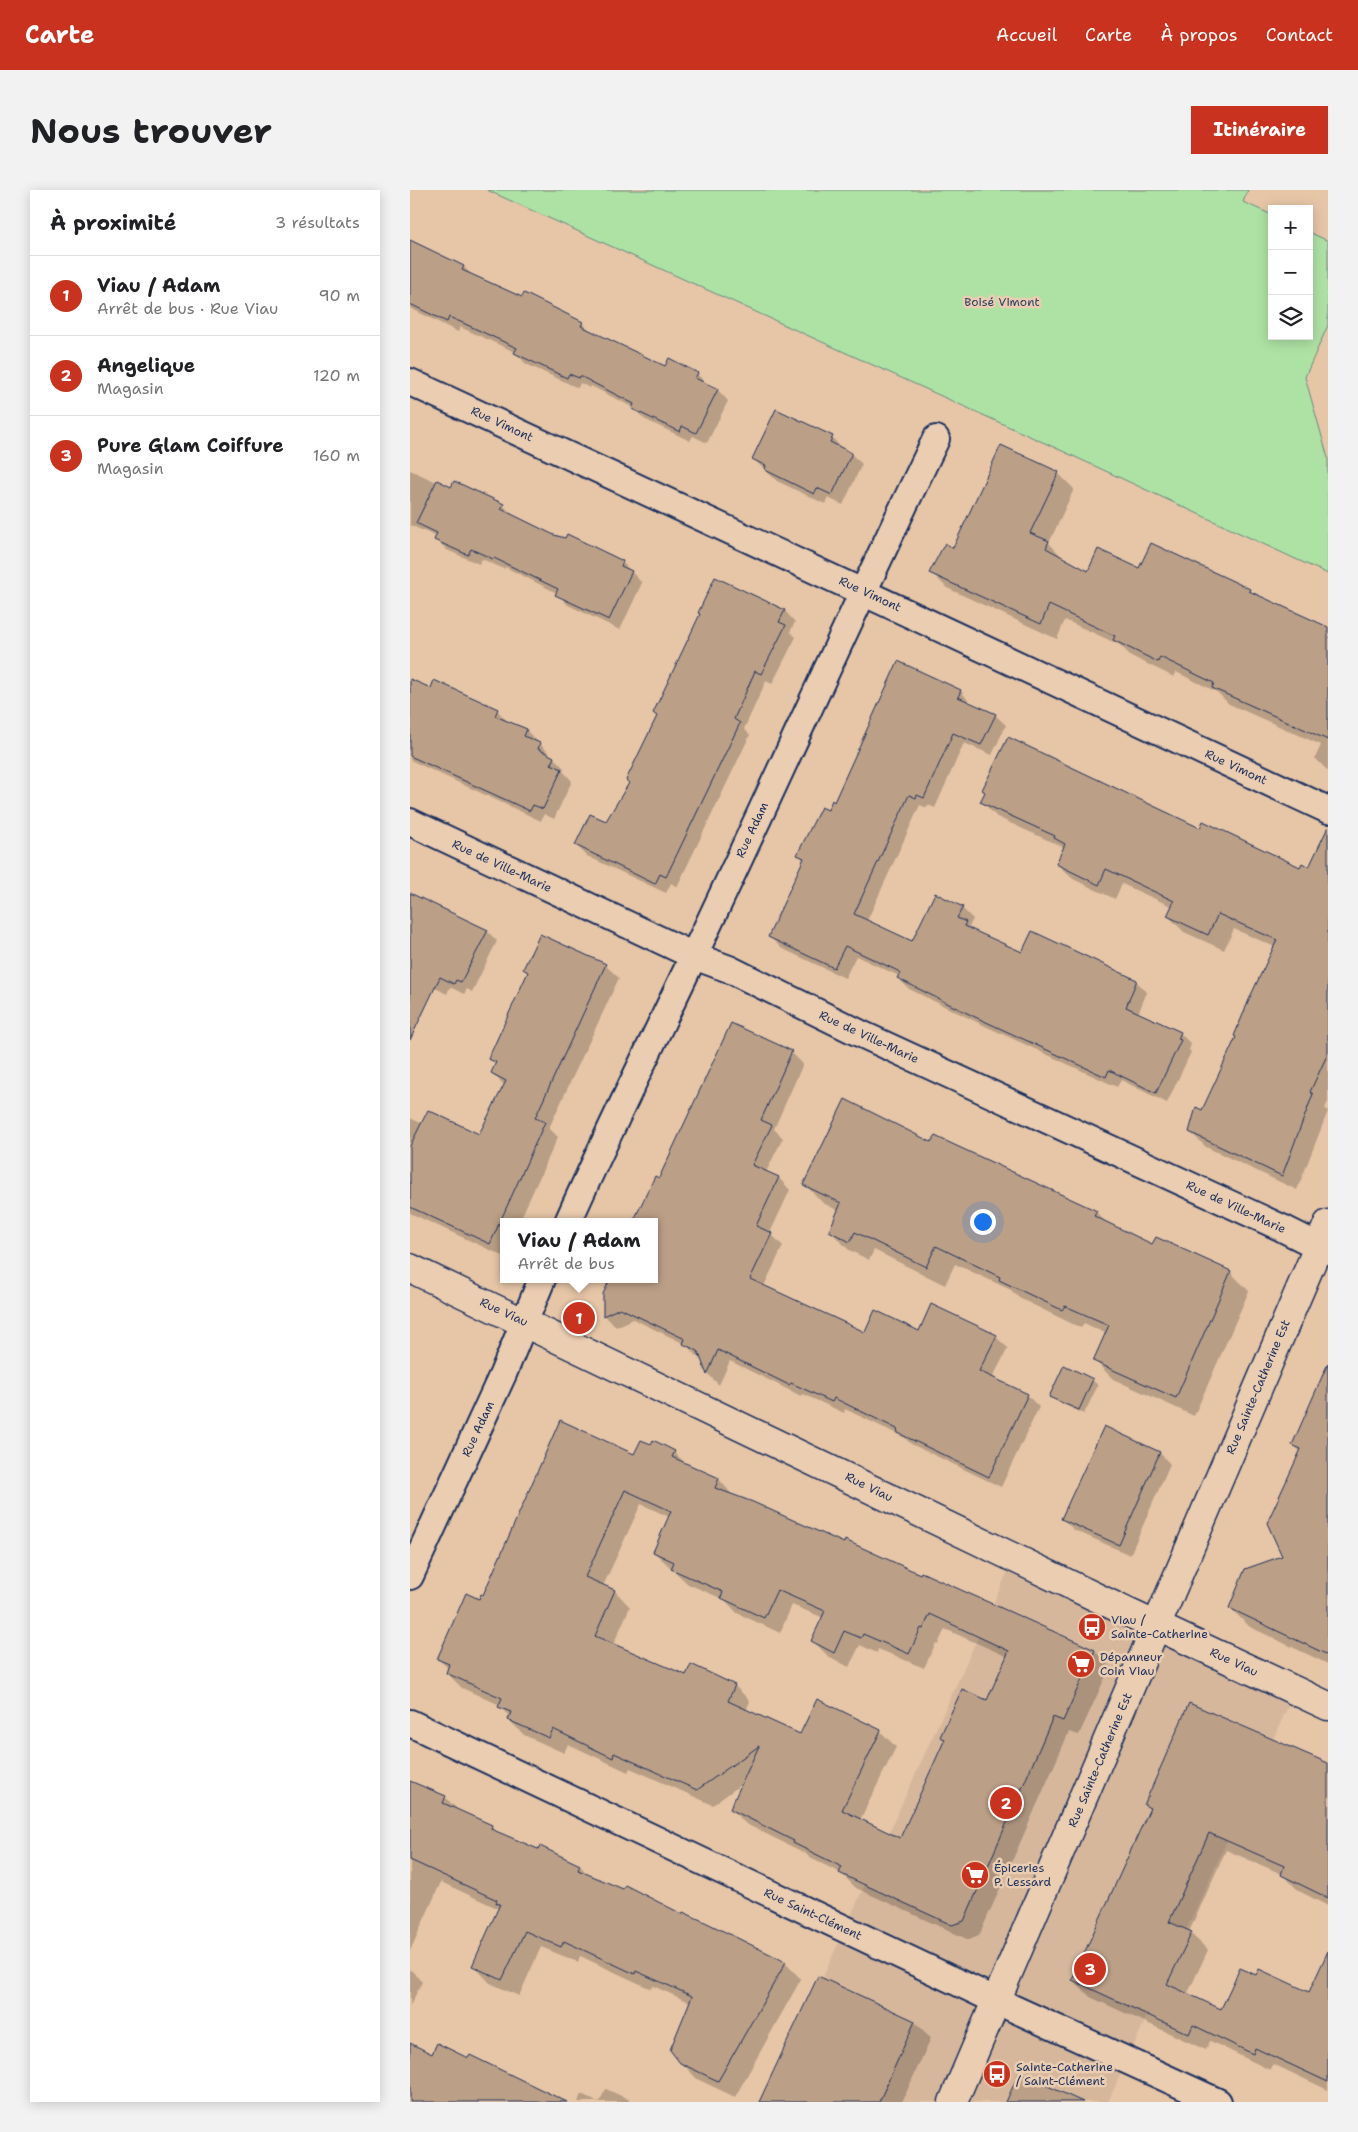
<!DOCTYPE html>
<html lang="fr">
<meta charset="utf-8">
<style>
:root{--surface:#fff;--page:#f2f2f2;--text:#202124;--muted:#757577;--line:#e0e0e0;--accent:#c8321e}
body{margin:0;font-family:"Shantell Sans",sans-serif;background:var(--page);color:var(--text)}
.controls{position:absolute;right:15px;top:15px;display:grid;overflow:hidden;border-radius:0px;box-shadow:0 2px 12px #0003}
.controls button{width:45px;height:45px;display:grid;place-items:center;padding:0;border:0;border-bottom:1px solid var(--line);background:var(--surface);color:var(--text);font:25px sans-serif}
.you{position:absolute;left:572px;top:1031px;width:18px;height:18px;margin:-12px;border:4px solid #fff;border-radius:50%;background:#1a73e8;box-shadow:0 0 0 8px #1a73e833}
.badge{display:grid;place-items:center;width:32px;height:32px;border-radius:50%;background:var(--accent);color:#fff;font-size:16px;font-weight:700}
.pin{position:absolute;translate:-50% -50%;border:2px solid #fff;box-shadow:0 1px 5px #0006}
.popup{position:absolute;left:90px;top:1028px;width:158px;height:65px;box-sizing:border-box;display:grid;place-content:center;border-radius:0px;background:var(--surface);filter:drop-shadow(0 1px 4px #0005);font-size:16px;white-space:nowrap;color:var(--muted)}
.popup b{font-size:19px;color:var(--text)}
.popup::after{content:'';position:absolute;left:50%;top:100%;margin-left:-10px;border:10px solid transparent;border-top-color:var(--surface)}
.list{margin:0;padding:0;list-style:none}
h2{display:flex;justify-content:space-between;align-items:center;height:65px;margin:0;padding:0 20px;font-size:21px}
h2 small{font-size:16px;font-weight:400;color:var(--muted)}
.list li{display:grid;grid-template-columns:32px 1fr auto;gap:15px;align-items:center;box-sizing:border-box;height:80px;padding:0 20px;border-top:1px solid var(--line)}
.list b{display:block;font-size:19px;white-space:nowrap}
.list p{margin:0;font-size:16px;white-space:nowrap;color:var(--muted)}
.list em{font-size:16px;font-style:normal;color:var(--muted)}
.icon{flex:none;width:28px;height:28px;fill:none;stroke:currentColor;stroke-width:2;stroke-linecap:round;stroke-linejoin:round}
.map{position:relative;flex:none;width:918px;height:1912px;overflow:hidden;border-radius:0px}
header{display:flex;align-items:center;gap:30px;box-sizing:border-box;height:70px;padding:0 25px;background:var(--accent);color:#fff}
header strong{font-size:24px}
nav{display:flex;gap:28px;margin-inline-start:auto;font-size:18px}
.intro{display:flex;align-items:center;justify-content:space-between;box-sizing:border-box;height:120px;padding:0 30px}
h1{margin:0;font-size:35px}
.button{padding:12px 22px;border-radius:0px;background:var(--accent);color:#fff;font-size:18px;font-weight:700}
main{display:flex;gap:30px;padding:0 30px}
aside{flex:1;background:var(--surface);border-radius:0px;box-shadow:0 2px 12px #0003}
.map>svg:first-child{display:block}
</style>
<header>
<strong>Carte</strong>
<nav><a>Accueil</a><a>Carte</a><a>À propos</a><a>Contact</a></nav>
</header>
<div class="intro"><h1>Nous trouver</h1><a class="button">Itinéraire</a></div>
<main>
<aside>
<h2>À proximité<small>3 résultats</small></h2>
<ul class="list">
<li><span class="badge">1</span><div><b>Viau / Adam</b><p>Arrêt de bus · Rue Viau</p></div><em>90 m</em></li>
<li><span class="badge">2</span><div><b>Angelique</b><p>Magasin</p></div><em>120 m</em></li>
<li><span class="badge">3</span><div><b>Pure Glam Coiffure</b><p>Magasin</p></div><em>160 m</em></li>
</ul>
</aside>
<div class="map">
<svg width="918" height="1912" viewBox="0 0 918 1912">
<rect width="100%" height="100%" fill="#e7c6a7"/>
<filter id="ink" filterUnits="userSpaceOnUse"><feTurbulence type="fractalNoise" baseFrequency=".02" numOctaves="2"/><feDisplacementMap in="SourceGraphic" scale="10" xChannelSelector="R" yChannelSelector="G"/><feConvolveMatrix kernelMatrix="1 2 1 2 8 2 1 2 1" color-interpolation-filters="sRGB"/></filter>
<g filter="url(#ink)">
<!-- built -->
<path fill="#d6b79c" d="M 604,1368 L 885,1501 L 698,1912 L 356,1912 Z"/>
<!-- green -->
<path fill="#aee2a4" stroke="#648881" d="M 77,0 L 838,0 L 833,12 L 862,25 L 862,146 L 899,146 L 899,42 L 918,51 L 918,135 L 895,187 L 918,268 L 918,384 L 648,259 Z"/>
<!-- shadow -->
<path fill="#0003" fill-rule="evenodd" d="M 0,58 L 54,77 L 63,86 L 172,133 L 182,142 L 256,178 L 287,184 L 298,195 L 308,200 L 318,211 L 297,253 L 283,246 L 280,251 L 234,229 L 224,218 L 181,196 L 180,198 L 170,193 L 168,198 L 116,174 L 105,162 L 50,137 L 48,142 L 0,118 Z
M 422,247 L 432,259 L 441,264 L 452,274 L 433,315 L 418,308 L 415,314 L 367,291 L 343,269 Z
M 0,280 L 42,299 L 93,315 L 104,326 L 144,346 L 212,372 L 232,393 L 210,440 L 158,415 L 147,403 L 95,377 L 94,379 L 72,369 L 69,374 L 37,360 L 26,349 L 27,347 L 0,335 Z
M 648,283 L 664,299 L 639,353 L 654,369 L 678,383 L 730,380 L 741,354 L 905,432 L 918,445 L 918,581 L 905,568 L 911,555 L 819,514 L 807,502 L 766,482 L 764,487 L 721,466 L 710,455 L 655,430 L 647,449 L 537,398 L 521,382 L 544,359 Z
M 306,388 L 375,421 L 385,432 L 380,442 L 386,447 L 362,494 L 356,491 L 334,539 L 340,545 L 267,697 L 261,693 L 256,703 L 177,666 L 166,655 L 197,633 L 221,593 Z
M 488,473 L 551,501 L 561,514 L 585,525 L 596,535 L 582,565 L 554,553 L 525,618 L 518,615 L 517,618 L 510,615 L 457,731 L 502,752 L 552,718 L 563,729 L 559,737 L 564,742 L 613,764 L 726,791 L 737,802 L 728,824 L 770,843 L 781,854 L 779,860 L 781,862 L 757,913 L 711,890 L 707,897 L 575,836 L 499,799 L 488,788 L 489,786 L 446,766 L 435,788 L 371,758 L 360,747 L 395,671 L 389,665 L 425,614 Z
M 0,490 L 21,499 L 87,520 L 98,532 L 116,540 L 154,578 L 153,581 L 162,591 L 144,629 L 134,624 L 131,631 L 0,570 Z
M 573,600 L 791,640 L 891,679 L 900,678 L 902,674 L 918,681 L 918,912 L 915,918 L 918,921 L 887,1000 L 796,957 L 780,942 L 793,922 L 865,757 L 824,739 L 814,760 L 774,742 L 758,726 L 763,717 L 712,694 L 705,709 L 663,689 L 647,674 L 655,658 L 587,627 L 572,612 L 576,603 Z
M 0,704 L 77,741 L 87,751 L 62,802 L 57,799 L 54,804 L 40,797 L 37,804 L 0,785 Z
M 195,775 L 209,788 L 139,938 L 148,947 L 109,1032 L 94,1032 L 93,1066 L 0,1023 L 0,928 L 13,934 L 70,946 L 95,896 L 82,883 L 86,875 L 80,868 L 119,783 L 115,779 Z
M 381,862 L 393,874 L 364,939 L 373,948 L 356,982 L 369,988 L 380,1000 L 360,1043 L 373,1056 L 354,1096 L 456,1143 L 509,1143 L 586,1147 L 598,1158 L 582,1189 L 617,1205 L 629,1217 L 591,1297 L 501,1254 L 495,1248 L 435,1219 L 434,1223 L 393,1204 L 391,1206 L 320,1171 L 309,1195 L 298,1184 L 292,1168 L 286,1165 L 275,1154 L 223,1129 L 206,1137 L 195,1126 L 195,1104 L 244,1089 L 249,990 Z
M 522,953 L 686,1022 L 697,1033 L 743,1055 L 820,1082 L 839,1101 L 784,1226 L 703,1189 L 685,1171 L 697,1144 L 674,1133 L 671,1138 L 609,1108 L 601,1100 L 545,1074 L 535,1095 L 464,1060 L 459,1070 L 439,1060 L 420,1041 L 429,1021 L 413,1013 L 395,995 Z
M 918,1176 L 918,1474 L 840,1437 L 820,1418 L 873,1366 L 891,1262 L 883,1255 Z
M 682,1190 L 688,1195 L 674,1224 L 646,1211 L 641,1206 Z
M 694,1237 L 750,1263 L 760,1274 L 720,1365 L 664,1340 L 653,1329 Z
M 264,1262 L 278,1276 L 309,1289 L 323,1306 L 511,1386 L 512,1384 L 685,1461 L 700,1477 L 669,1545 L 659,1542 L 569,1746 L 559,1750 L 446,1698 L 431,1683 L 400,1668 L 395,1663 L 336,1634 L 321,1619 L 333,1593 L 303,1615 L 220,1578 L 218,1582 L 158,1554 L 154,1563 L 114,1545 L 99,1530 L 100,1527 L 90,1517 L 90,1515 L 52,1498 L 37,1483 L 39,1479 L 28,1469 L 73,1406 L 225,1266 ZM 231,1314 L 259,1327 L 244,1362 L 278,1394 L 315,1410 L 327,1423 L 370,1443 L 382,1415 L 414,1428 L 403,1451 L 418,1466 L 439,1477 L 450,1455 L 467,1463 L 468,1459 L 514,1478 L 526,1453 L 528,1454 L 535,1439 L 598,1467 L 578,1512 L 531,1547 L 535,1551 L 490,1649 L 450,1630 L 486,1557 L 470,1541 L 391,1546 L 336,1521 L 340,1511 L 325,1496 L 282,1476 L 277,1487 L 203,1455 L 220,1417 L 205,1401 L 193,1396 Z
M 780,1514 L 918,1575 L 918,1716 L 889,1701 L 872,1684 L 816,1660 L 779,1742 L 798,1760 L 777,1805 L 812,1821 L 899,1804 L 907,1788 L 918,1793 L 918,1900 L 863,1874 L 860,1880 L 800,1851 L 796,1860 L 680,1807 L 663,1790 L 740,1620 L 736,1615 Z
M 0,1592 L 36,1608 L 50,1622 L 81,1636 L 89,1644 L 129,1661 L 130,1658 L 170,1676 L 180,1686 L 375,1773 L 391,1789 L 325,1907 L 287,1889 L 271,1872 L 281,1813 L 243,1796 L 241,1799 L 170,1766 L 168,1772 L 131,1757 L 109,1806 L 80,1793 L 64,1776 L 89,1719 L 31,1692 L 0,1761 Z
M 0,1779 L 12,1792 L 0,1816 Z
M 505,1832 L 521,1848 L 492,1912 L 351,1912 Z
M 196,1899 L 218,1909 L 222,1912 L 189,1912 Z
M 171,1904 L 189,1912 L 168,1912 Z"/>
<!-- building -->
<path fill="#bc9f87" stroke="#1b2f5e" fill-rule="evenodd" d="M 0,50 L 54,76 L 52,80 L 112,107 L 114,103 L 173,132 L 171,136 L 255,176 L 259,168 L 288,183 L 285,188 L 308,199 L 286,243 L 272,236 L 270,242 L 222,219 L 224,214 L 170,186 L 169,188 L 159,184 L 157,188 L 104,163 L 107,158 L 53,133 L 39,127 L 37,132 L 0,114 Z
M 366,219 L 423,246 L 420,252 L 442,263 L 422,305 L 407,298 L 404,304 L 355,280 L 356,276 L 342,269 Z
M 591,255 L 649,282 L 620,343 L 639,351 L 636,358 L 678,381 L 688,359 L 729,378 L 741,353 L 840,399 L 839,401 L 918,437 L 918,550 L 802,498 L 804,493 L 750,467 L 748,472 L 703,450 L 705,446 L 639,415 L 631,434 L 519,383 L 535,353 L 543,358 Z
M 27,290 L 41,297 L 44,291 L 94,314 L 91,319 L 144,345 L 155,348 L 157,344 L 213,371 L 211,376 L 222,381 L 199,430 L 145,405 L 148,399 L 84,368 L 83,369 L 61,359 L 58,365 L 24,350 L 27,343 L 6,333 Z
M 305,387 L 375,420 L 369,432 L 376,435 L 351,484 L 345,481 L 324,529 L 330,533 L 256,687 L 250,684 L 245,694 L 165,655 L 180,624 L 196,631 L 219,593 L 216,590 L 247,526 L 243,523 L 290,424 L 288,423 Z
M 488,471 L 551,500 L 548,507 L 586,524 L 571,555 L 543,543 L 514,608 L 507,605 L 506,608 L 499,605 L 444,724 L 502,751 L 525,703 L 553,717 L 547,728 L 556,732 L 554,736 L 612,762 L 622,741 L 727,790 L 716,817 L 771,842 L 768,849 L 771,850 L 746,903 L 699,880 L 696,887 L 563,826 L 487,788 L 490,783 L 488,781 L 435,756 L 424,778 L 358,747 L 394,668 L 387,665 L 411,617 L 418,620 L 422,610 L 424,612 Z
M 0,489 L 21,498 L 24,490 L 88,519 L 85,526 L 117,539 L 114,546 L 130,553 L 128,559 L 144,567 L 141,574 L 152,579 L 133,619 L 123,615 L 120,621 L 0,566 Z
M 598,547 L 790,638 L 793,631 L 890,677 L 892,673 L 899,677 L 918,637 L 918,863 L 900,902 L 903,904 L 872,986 L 779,942 L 786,917 L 792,920 L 826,847 L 824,846 L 841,805 L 867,750 L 808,724 L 798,745 L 757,726 L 764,711 L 696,679 L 689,695 L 646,674 L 655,654 L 644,648 L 645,646 L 570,612 L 575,602 L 572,600 Z
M 0,703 L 78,740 L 51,792 L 46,790 L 44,794 L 30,787 L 0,850 Z
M 130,744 L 196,774 L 125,928 L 135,932 L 80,1054 L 0,1017 L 0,956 L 18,920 L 69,944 L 96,891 L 81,883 L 86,872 L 78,869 L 118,782 L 113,779 Z
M 321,833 L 382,861 L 351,930 L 362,935 L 342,975 L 369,987 L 346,1036 L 362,1043 L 340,1089 L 455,1142 L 465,1120 L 509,1141 L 521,1114 L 587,1145 L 569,1181 L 618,1204 L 579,1287 L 488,1243 L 487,1239 L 424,1208 L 422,1212 L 381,1193 L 379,1195 L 308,1160 L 297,1185 L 288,1161 L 273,1154 L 275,1149 L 210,1118 L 193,1126 L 193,1104 L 200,1089 L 244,1089 L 244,1032 L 223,1032 L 245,986 L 249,988 Z
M 435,909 L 521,952 L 525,946 L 687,1021 L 684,1026 L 742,1054 L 746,1047 L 821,1081 L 766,1208 L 683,1171 L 699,1135 L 655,1116 L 652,1120 L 589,1090 L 590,1087 L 526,1056 L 516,1077 L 445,1042 L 440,1052 L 419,1041 L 431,1013 L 393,995 Z
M 918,1173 L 918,1465 L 819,1418 L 835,1379 L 872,1366 L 857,1333 L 891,1259 L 882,1255 Z
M 654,1175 L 683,1189 L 669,1220 L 639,1207 Z
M 150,1230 L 224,1264 L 231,1250 L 241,1254 L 243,1250 L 265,1261 L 262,1267 L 309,1288 L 305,1298 L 343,1312 L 434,1353 L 435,1350 L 510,1384 L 511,1382 L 685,1460 L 653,1531 L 643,1527 L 554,1731 L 542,1735 L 429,1683 L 432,1677 L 383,1653 L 384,1651 L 320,1619 L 349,1556 L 287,1600 L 204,1563 L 203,1568 L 143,1539 L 139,1548 L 98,1530 L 101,1522 L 88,1517 L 92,1508 L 36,1483 L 39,1474 L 27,1469 L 56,1403 L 69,1409 L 71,1404 L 73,1405 ZM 215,1300 L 261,1321 L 243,1362 L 264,1372 L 261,1379 L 313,1402 L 311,1408 L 354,1428 L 367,1400 L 415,1421 L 401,1451 L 424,1463 L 434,1441 L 451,1448 L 453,1444 L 499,1464 L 511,1438 L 513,1439 L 520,1424 L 599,1461 L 577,1510 L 552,1499 L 530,1547 L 535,1549 L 490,1648 L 432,1620 L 471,1540 L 407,1509 L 390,1544 L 318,1511 L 325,1495 L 281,1474 L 276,1485 L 185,1446 L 205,1400 L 175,1387 Z
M 694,1236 L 750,1262 L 709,1355 L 651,1329 Z
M 779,1513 L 918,1573 L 918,1708 L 871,1685 L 874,1676 L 799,1643 L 759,1732 L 782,1742 L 757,1794 L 811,1819 L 830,1778 L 846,1785 L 849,1779 L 899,1802 L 918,1761 L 918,1892 L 845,1858 L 843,1864 L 783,1835 L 779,1844 L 662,1790 L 740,1618 L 734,1615 Z
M 0,1591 L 36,1606 L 33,1613 L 82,1635 L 81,1639 L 128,1659 L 130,1656 L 170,1675 L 168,1680 L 213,1699 L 215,1695 L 272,1724 L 273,1722 L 293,1731 L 376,1772 L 308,1891 L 270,1873 L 260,1860 L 282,1806 L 226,1781 L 225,1784 L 154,1751 L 151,1757 L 115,1741 L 92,1790 L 62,1776 L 90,1714 L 86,1713 L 87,1710 L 0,1670 Z
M 408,1786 L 505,1831 L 469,1912 L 349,1912 Z
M 0,1853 L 22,1864 L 27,1853 L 58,1868 L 60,1865 L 157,1912 L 0,1912 Z
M 609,1883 L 673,1912 L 596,1912 Z"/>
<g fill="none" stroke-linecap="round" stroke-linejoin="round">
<defs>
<path id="street" d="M 0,192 C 307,333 612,477 918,620
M 0,632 L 284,766 L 319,779 L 449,843 L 872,1038 L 918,1061
M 158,1032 C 198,942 242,854 284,765 C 366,593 443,419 526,249
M 0,1386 L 93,1184 L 132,1089
M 0,1533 L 587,1811 L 808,1912"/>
<path id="secondary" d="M 0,1078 L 719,1423 L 918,1516
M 543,1912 L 918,1034"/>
</defs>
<!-- street casing -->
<use href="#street" stroke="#1b2f5e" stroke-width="30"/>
<!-- secondary casing -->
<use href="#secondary" stroke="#1b2f5e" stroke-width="31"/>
<!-- street -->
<use href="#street" stroke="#ebcdb1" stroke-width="26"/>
<!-- secondary -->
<use href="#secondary" stroke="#ebcdb1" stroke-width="28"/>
</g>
</g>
<!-- icons -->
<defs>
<symbol id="bus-disc" viewBox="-11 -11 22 22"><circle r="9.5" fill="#c8321e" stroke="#ebcdb1"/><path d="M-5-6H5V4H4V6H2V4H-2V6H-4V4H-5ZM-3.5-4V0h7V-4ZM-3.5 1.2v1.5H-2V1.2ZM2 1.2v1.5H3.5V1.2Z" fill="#fff"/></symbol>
<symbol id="supermarket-disc" viewBox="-11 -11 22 22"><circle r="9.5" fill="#c8321e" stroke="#ebcdb1"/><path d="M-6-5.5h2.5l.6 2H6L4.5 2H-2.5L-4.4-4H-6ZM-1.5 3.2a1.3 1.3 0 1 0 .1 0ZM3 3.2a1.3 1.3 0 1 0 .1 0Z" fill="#fff"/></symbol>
</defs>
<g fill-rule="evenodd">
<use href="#bus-disc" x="666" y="1421" width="32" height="32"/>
<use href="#supermarket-disc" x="655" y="1458" width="32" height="32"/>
<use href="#supermarket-disc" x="549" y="1669" width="32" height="32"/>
<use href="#bus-disc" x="571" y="1868" width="32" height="32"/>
</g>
<g text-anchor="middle" stroke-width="5" stroke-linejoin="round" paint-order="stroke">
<!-- park labels -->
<g font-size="12" fill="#2a4165" stroke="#ebcdb1">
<text x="592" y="116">Boisé Vimont</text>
</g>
<!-- street labels -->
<g font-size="12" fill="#1b2f5e" stroke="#ebcdb1">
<text transform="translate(92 234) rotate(25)" y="4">Rue Vimont</text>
<text transform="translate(460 404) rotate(25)" y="4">Rue Vimont</text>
<text transform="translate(826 577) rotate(25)" y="4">Rue Vimont</text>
<text transform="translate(342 640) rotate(-65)" y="4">Rue Adam</text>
<text transform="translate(92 676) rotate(25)" y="4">Rue de Ville-Marie</text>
<text transform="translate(459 847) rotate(25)" y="4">Rue de Ville-Marie</text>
<text transform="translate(826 1017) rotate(25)" y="4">Rue de Ville-Marie</text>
<text transform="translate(94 1122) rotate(25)" y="4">Rue Viau</text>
<text transform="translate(848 1197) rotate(-67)" y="4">Rue Sainte-Catherine Est</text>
<text transform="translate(68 1239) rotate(-65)" y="4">Rue Adam</text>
<text transform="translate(459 1297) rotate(26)" y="4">Rue Viau</text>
<text transform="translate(824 1472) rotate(25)" y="4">Rue Viau</text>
<text transform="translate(690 1570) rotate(-67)" y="4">Rue Sainte-Catherine Est</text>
<text transform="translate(403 1724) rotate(25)" y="4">Rue Saint-Clément</text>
</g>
<!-- poi labels -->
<g font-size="12" fill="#1b2f5e" stroke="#ebcdb1" text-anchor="start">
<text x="701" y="1434">Viau /<tspan x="701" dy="14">Sainte-Catherine</tspan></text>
<text x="690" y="1471">Dépanneur<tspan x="690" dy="14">Coin Viau</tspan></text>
<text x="584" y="1682">Épiceries<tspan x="584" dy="14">P. Lessard</tspan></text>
<text x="606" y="1881">Sainte-Catherine<tspan x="606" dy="14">/ Saint-Clément</tspan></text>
</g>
</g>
</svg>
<div class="controls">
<button>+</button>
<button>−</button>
<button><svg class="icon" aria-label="layers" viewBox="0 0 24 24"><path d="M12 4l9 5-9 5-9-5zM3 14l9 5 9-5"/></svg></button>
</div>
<div class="you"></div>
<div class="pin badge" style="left:169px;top:1128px">1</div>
<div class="popup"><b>Viau / Adam</b>Arrêt de bus</div>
<div class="pin badge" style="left:596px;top:1613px">2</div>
<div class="pin badge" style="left:680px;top:1779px">3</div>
</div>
</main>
